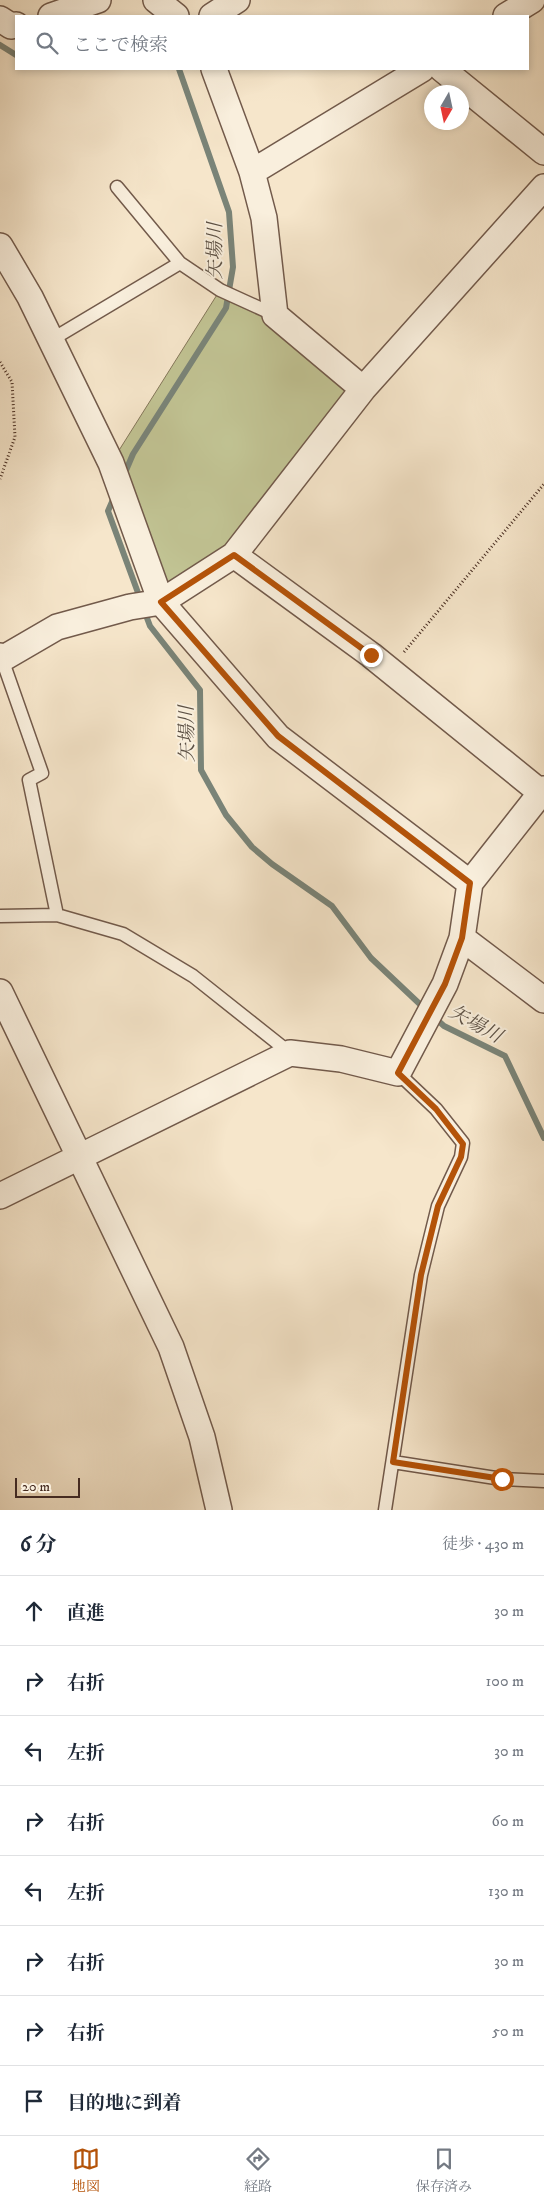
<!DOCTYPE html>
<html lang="ja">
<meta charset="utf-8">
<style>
:root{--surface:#fff;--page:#f6f6f7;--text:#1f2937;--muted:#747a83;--line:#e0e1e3;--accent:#b45309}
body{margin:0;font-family:"IM FELL DW Pica","Noto Serif JP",serif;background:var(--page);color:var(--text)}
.compass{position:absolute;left:424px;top:85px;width:45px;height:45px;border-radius:50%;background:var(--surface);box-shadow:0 2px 8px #0003;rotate:189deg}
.scale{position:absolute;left:15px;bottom:12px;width:65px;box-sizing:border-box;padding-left:5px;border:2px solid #462b20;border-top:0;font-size:14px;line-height:18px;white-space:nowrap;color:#462b20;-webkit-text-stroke:4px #f9efdd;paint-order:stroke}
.stop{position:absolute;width:15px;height:15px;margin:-11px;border:4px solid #b45309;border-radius:50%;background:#fff}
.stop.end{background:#b45309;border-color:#fff;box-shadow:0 1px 5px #0008}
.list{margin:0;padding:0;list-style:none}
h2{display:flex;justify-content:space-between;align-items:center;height:65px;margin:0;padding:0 20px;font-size:21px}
h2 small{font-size:16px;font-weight:400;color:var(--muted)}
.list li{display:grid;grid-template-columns:32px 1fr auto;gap:15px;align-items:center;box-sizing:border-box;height:70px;padding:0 20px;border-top:1px solid var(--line)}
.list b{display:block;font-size:19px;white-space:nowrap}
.list em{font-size:16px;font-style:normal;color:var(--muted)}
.icon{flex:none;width:28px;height:28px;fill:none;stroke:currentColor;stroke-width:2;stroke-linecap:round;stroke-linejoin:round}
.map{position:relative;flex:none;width:544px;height:1510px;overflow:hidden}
.search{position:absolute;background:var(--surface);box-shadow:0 2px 8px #0003;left:15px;right:15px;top:15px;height:55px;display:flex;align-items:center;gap:12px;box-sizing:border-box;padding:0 18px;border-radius:0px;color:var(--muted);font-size:19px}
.sheet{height:625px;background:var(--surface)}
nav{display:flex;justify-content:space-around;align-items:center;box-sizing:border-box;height:70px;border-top:1px solid var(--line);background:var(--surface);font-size:14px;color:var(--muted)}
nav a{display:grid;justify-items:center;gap:2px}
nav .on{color:var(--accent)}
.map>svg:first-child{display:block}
</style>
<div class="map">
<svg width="544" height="1510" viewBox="0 0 544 1510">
<rect width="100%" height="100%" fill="#f6e6cb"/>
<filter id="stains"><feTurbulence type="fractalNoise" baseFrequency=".004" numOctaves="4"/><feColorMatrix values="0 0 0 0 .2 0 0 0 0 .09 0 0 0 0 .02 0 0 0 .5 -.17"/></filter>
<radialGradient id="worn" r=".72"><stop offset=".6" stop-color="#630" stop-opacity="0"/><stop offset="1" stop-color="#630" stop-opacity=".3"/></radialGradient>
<!-- green -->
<path fill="#c1c393" stroke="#84775a" d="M 220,290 L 275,315 L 363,389 L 234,555 L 161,602 L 111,463 Z"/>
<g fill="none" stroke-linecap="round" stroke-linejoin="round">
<!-- stream -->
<path stroke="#7a8478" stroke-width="6" d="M 0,45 L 16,55
M 124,475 L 133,454 L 226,308 L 233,267 L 229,212 L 179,69
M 115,495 L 108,511 L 141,601
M 144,610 L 150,626 L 200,690 L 201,770 L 226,815 L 252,847 L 272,864 L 332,906 L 371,958 L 425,1009
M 434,1017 L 444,1026 L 505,1056 L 544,1138"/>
<defs>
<path id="service" d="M 117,187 L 180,263 L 220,290 L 275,315
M 51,340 L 180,263
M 2,659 L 42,773 L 29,780 L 57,915
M 0,916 L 57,915 L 123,934 L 193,976 L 290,1053
M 393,1462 L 502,1479 L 544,1481
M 385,1510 L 421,1275 L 438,1206 L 461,1157 L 463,1143 L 436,1109 L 398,1073"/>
<path id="minor" d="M 156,0 L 176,16
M 51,16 L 98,0
M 212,16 L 237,0
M 506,16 L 532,0
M 0,19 L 11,26 L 16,25
M 214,69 L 252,172 L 264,218 L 275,315 L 363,389
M 442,69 L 544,152
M 252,172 L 422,69
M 0,246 L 30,297 L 111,463 L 161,602 L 278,737 L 470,883
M 234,555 L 371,655 L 544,795
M 0,656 L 2,659 L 57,627 L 130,607 L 161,602 L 234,555 L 363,389 L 544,187
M 462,938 L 544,1000
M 0,992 L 171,1347 L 202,1437 L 219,1510
M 0,1196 L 290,1053 L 341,1059 L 398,1073 L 445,984 L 462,938 L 470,883 L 544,789"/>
</defs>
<!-- service casing -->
<use href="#service" stroke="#725a4b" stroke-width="15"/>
<!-- minor casing -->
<use href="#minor" stroke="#725a4b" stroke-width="28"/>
<!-- path -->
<path stroke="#462b20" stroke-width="3" stroke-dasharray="1 2.5" stroke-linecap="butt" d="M 0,362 L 12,382 L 15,437 L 0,479
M 404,652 L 544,484"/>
<!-- service -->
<use href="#service" stroke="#f9efdd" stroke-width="12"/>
<!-- minor -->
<use href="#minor" stroke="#f9efdd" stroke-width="25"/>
</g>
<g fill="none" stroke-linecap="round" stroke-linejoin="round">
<!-- route -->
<path stroke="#b45309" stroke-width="6" d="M 371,655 L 234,555 L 161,602 L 278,736 L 470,883 L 462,938 L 445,984 L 398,1073 L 436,1109 L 463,1144 L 461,1157 L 438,1206 L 421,1275 L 393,1462 L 502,1479"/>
</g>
<g text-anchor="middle" stroke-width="4" stroke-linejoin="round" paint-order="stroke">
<!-- water labels -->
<g font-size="19" font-style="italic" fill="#5c5044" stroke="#f9efdd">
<text transform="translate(214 251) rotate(-90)" y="7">矢場川</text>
<text transform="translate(186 734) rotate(-91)" y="7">矢場川</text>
<text transform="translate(476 1023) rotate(29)" y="7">矢場川</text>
</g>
</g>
<rect width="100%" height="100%" filter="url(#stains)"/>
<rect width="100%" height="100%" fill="url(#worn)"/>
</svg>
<svg class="compass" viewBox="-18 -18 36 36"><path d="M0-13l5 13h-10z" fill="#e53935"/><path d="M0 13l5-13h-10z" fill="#747a83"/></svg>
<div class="scale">20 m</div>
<div class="stop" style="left:502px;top:1479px"></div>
<div class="stop end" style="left:371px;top:655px"></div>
<div class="search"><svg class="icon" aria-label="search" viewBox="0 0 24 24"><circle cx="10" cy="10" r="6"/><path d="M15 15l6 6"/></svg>ここで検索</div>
</div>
<section class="sheet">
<h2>6 分<small>徒歩 · 430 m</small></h2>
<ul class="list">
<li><svg class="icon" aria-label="ahead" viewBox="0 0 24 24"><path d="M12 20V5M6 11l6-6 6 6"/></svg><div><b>直進</b></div><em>30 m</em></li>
<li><svg class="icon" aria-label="right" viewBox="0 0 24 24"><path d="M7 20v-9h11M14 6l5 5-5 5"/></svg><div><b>右折</b></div><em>100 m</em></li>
<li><svg class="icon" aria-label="left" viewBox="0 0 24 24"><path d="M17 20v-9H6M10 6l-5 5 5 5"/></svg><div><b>左折</b></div><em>30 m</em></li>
<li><svg class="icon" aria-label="right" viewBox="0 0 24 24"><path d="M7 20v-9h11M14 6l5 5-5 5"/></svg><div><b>右折</b></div><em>60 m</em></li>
<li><svg class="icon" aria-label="left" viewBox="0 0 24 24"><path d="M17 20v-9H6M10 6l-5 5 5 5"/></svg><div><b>左折</b></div><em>130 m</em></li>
<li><svg class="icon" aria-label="right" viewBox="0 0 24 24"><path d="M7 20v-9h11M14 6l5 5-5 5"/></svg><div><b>右折</b></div><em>30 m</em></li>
<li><svg class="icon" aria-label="right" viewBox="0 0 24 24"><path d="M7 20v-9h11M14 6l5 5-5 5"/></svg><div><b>右折</b></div><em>50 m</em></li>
<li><svg class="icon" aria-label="arrive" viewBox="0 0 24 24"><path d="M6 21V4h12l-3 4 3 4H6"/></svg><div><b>目的地に到着</b></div></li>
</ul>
</section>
<nav>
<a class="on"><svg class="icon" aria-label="map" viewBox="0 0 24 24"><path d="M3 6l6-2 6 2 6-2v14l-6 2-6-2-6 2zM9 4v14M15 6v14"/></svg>地図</a>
<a><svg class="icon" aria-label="directions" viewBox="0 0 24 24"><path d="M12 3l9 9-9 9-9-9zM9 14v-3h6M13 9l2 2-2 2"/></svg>経路</a>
<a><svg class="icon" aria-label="saved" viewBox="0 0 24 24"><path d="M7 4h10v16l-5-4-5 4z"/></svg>保存済み</a>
</nav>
